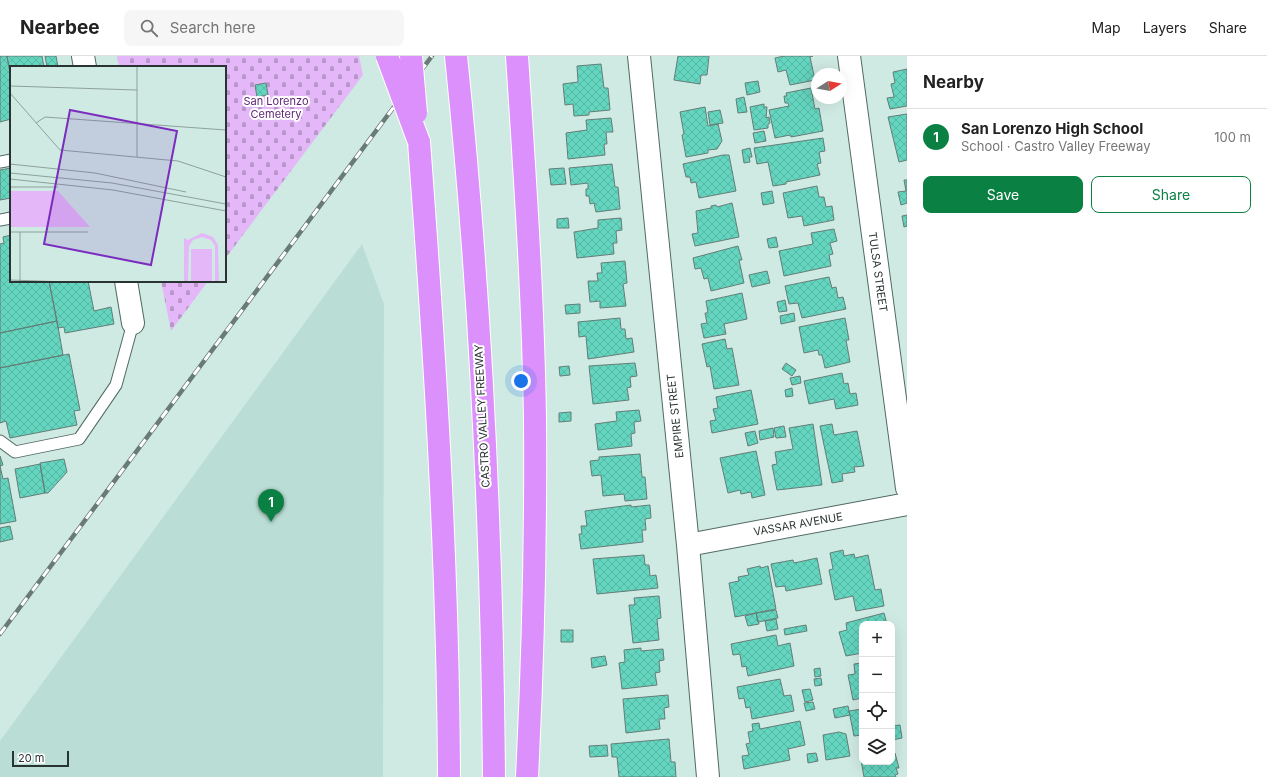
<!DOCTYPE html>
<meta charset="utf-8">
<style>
:root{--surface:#fff;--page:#f6f6f6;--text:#222;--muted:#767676;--line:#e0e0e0;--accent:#0b8043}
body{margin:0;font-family:Inter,sans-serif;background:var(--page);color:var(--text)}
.controls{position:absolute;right:12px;bottom:12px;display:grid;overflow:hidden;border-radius:8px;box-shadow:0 4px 16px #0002}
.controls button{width:36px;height:36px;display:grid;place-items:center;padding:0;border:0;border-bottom:1px solid var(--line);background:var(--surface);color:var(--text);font:20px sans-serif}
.compass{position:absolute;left:811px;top:12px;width:36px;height:36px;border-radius:50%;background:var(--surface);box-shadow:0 4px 16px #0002;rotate:79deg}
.scale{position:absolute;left:12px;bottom:10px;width:57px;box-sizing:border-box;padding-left:4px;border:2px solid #293331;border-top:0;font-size:11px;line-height:14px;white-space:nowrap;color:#293331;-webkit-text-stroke:3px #fff;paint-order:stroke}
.you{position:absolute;left:521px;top:325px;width:14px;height:14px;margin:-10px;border:3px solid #fff;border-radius:50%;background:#1a73e8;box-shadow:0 0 0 6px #1a73e833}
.badge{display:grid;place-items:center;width:26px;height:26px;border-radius:50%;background:var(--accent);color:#fff;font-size:13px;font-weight:700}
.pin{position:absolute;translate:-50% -33px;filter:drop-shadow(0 1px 2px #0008)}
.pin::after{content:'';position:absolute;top:21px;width:14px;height:12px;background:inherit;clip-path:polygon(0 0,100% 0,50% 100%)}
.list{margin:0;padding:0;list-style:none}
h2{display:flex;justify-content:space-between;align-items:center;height:52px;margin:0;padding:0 16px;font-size:17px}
h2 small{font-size:13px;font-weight:400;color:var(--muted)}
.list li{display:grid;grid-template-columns:26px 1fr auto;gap:12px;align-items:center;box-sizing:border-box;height:56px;padding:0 16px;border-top:1px solid var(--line)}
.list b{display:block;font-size:15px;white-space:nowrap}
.list p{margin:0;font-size:13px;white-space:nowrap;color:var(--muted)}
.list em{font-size:13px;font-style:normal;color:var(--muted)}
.actions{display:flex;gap:8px;padding:12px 16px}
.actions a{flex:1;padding:9px 0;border:1px solid var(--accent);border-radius:8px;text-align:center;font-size:14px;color:var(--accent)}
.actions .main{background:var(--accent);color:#fff}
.icon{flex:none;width:22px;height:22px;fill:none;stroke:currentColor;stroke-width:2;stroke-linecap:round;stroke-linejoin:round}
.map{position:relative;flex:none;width:907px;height:721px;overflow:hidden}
header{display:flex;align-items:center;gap:24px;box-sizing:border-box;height:56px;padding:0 20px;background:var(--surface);border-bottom:1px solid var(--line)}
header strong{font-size:19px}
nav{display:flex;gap:22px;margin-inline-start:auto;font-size:14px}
.search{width:280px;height:36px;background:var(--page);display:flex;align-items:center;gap:10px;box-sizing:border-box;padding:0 14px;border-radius:8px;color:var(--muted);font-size:15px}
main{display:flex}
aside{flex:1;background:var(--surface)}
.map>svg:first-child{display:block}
</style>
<header>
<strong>Nearbee</strong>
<div class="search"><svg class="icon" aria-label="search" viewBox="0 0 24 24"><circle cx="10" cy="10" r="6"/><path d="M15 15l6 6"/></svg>Search here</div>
<nav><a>Map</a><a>Layers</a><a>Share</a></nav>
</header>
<main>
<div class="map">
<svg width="907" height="721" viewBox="0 0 907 721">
<defs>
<pattern id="cemetery-stones" width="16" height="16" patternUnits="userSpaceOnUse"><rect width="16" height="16" fill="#e4b8f8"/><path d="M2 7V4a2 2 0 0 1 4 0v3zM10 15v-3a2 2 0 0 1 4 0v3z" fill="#b996c9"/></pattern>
<pattern id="building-cross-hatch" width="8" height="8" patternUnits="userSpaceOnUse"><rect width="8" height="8" fill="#64d5bf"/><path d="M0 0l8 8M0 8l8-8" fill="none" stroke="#57b7a5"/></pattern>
</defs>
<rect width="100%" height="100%" fill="#cfeae3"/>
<!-- built -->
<path fill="#baded5" d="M 362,188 L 384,248 L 383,721 L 0,721 L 0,685 Z"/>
<!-- cemetery -->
<path fill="url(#cemetery-stones)" d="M 117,0 L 359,0 L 363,19 L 225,203 L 225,11 L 119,11 Z
M 161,225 L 208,225 L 171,275 Z"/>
<!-- building -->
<path fill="url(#building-cross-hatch)" stroke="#647d77" d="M 0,0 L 7,0 L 11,22 L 11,63 L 0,66 Z
M 7,0 L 42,0 L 44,11 L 11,11 L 11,22 Z
M 45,0 L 56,0 L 58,11 L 47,11 Z
M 678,0 L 709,0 L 707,19 L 701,19 L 700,28 L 674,24 Z
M 784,0 L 813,0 L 810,1 L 815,24 L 790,29 L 786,14 L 778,16 L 775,2 Z
M 601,8 L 604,32 L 608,32 L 610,54 L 589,56 L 589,59 L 574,60 L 573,48 L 565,49 L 563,28 L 578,26 L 577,10 Z
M 907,13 L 907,50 L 890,53 L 887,42 L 894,41 L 891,28 L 895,27 L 893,16 Z
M 758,25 L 760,36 L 747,39 L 745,27 Z
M 266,27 L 268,39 L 257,41 L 255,29 Z
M 811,32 L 815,53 L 819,52 L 823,75 L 791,81 L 790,79 L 775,82 L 769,54 L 789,50 L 788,47 L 785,47 L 784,40 L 787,40 L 786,37 Z
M 744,41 L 747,56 L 738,57 L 736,43 Z
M 764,48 L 764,51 L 767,51 L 766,62 L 769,61 L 770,67 L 768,68 L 768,72 L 754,74 L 750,51 Z
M 705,51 L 708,70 L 718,68 L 722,85 L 717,93 L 708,94 L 708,97 L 686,101 L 682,79 L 684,78 L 680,56 Z
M 720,54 L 723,67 L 710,69 L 708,56 Z
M 907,58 L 907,104 L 899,106 L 888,61 Z
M 611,62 L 613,76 L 606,76 L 607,88 L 604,88 L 605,99 L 568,103 L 566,77 L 587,74 L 586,64 Z
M 764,75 L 766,85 L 755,87 L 753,77 Z
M 823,82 L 825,95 L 819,96 L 821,107 L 817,108 L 820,119 L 786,126 L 786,128 L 773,130 L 768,106 L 757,108 L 754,92 Z
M 750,92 L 752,101 L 749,101 L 750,106 L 744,107 L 742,94 Z
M 723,99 L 729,99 L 736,135 L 699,142 L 696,126 L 691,127 L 690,121 L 686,121 L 683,108 Z
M 612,108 L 615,131 L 618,131 L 620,153 L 596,156 L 594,147 L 590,148 L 589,140 L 586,140 L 586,133 L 588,133 L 588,127 L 571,129 L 569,112 Z
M 11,112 L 11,142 L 0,144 L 0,114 Z
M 564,112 L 566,128 L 551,129 L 549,113 Z
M 904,124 L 907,124 L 907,147 L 901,149 L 898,136 L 906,135 Z
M 817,130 L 819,141 L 824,141 L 826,151 L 832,150 L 834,164 L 804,170 L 802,160 L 788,162 L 783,137 Z
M 772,135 L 774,147 L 763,149 L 761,137 Z
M 732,147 L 739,181 L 695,190 L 692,178 L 698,177 L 696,155 L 711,152 L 711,150 L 716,149 L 717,151 Z
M 907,159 L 907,170 L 904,171 L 902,160 Z
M 568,162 L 569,172 L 557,172 L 557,163 Z
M 621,162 L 622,174 L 616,175 L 617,187 L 613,187 L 614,198 L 577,202 L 574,176 L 598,172 L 598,164 Z
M 834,173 L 837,185 L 830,187 L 833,198 L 829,199 L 831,210 L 784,220 L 779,195 L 813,188 L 811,177 Z
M 11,179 L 11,225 L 49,225 L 57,265 L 0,277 L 0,188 L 4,187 L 3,181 Z
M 776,181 L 778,191 L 769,192 L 767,183 Z
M 738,190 L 742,204 L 739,204 L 744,227 L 711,235 L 708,222 L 704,223 L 701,212 L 695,213 L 693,202 Z
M 625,205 L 627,227 L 623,228 L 626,250 L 600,252 L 600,245 L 590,246 L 588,225 L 598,225 L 597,217 L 602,217 L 601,207 Z
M 767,215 L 770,227 L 752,231 L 749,219 Z
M 829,221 L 832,232 L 836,231 L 838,242 L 843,241 L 846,253 L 802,262 L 798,247 L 789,248 L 785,230 Z
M 49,225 L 88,225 L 94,255 L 111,251 L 114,268 L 65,277 L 64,271 L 58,272 Z
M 742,237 L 747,263 L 724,268 L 726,278 L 704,282 L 701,268 L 707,267 L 705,257 L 708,257 L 706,245 Z
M 785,244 L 787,255 L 779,256 L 777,246 Z
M 580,248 L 580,257 L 566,258 L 565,249 Z
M 794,257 L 795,265 L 781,268 L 780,260 Z
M 620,262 L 621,273 L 625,273 L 626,283 L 632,282 L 634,296 L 588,303 L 586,280 L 579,281 L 578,266 Z
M 845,262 L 849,284 L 846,284 L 850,306 L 825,312 L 822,299 L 819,299 L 818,294 L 804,297 L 799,271 Z
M 57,265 L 63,299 L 0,312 L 0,277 Z
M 725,283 L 727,293 L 732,292 L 739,329 L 714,333 L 710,310 L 707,311 L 702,288 Z
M 69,298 L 80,354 L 74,355 L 77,369 L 10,382 L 6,365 L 0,367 L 0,312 Z
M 635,307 L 637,320 L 630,321 L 631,331 L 627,332 L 629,344 L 593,348 L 589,310 Z
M 786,307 L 796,314 L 792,320 L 782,313 Z
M 569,310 L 570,319 L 560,320 L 559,311 Z
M 842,317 L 844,328 L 848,327 L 850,338 L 856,337 L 858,349 L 836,353 L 834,343 L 809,348 L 804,325 Z
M 800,320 L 801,327 L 792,329 L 790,322 Z
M 792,332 L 793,340 L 786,341 L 785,334 Z
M 751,334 L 758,368 L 712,377 L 710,365 L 716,364 L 713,353 L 718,352 L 716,341 Z
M 639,354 L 641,365 L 634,366 L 635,377 L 631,378 L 632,390 L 598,394 L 595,368 L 617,365 L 616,356 Z
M 571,356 L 571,365 L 559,366 L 559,357 Z
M 813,368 L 822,429 L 777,434 L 772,409 L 777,408 L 775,396 L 793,393 L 789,372 Z
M 832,368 L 834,379 L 857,375 L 864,410 L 854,411 L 855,416 L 842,418 L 843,425 L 832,427 L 820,370 Z
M 784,370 L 786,381 L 776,382 L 774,372 Z
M 773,372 L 774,381 L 760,384 L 759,375 Z
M 755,375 L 758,387 L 748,390 L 745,377 Z
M 756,395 L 765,439 L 752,442 L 751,436 L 741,438 L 740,434 L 728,437 L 720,402 Z
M 640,398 L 642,421 L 645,421 L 647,443 L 625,445 L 624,438 L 603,440 L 601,419 L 592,420 L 590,405 L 599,404 L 599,401 Z
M 0,400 L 3,409 L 0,410 L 3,423 L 8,422 L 16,465 L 0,468 Z
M 64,403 L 67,416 L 48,437 L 45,437 L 40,407 Z
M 40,408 L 45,437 L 20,442 L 15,413 Z
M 631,449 L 631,451 L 650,449 L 651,462 L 645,463 L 646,474 L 642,474 L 643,486 L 581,493 L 579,478 L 582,478 L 581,470 L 587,470 L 585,455 Z
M 10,470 L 13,483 L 0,486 L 0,472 Z
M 843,494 L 844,500 L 854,498 L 855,502 L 868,499 L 875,534 L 881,533 L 884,550 L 856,555 L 853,540 L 835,544 L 829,514 L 833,513 L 830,497 Z
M 644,499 L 645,509 L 649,509 L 650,520 L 656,519 L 658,532 L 597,538 L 593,503 Z
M 817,502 L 822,528 L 786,535 L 785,530 L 776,531 L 771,508 L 793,504 L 794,507 Z
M 760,510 L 761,512 L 768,510 L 776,553 L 735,561 L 729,527 L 739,525 L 738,521 L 749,519 L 747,513 Z
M 659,540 L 661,562 L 657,563 L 659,584 L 633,587 L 629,549 L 635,549 L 634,542 Z
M 776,554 L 778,562 L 758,566 L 756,557 Z
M 756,557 L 759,568 L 748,570 L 745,560 Z
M 884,557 L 887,568 L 862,568 L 862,597 L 846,600 L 839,576 L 847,574 L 846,567 Z
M 776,563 L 778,573 L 767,575 L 765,565 Z
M 806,569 L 807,575 L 785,579 L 784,573 Z
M 561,574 L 573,574 L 573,586 L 561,586 Z
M 776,579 L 778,590 L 790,587 L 794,610 L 748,620 L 746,610 L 742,611 L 740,598 L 733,599 L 731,588 Z
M 641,592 L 641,595 L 663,593 L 664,604 L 659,605 L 660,616 L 655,617 L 657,629 L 622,633 L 619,607 L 625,606 L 624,594 Z
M 605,600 L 607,609 L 592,612 L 591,602 Z
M 862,607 L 862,642 L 853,644 L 848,619 L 855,618 L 854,608 Z
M 820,612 L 821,620 L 815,621 L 814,613 Z
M 821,622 L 822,629 L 815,630 L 814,623 Z
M 780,623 L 784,640 L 791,639 L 794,655 L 752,663 L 750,651 L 746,652 L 744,642 L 739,643 L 737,631 Z
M 810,633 L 813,644 L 805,646 L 802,634 Z
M 668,639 L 669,651 L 664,652 L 665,663 L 659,663 L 660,673 L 626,677 L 623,643 Z
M 813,646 L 815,653 L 806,655 L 804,647 Z
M 848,650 L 850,659 L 835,662 L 833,653 Z
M 862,653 L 862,679 L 854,680 L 849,655 Z
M 800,665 L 805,689 L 788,693 L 790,704 L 744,713 L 742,700 L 749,699 L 746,688 L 750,687 L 748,676 L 753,675 L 752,668 L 759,667 L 760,673 Z
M 892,667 L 892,670 L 900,669 L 902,682 L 892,684 Z
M 839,676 L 846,678 L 850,700 L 826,704 L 823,679 Z
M 669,683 L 671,706 L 675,706 L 676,721 L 619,721 L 617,701 L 612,701 L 611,688 Z
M 607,689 L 608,700 L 590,701 L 589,690 Z
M 816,697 L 818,705 L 808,707 L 807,698 Z
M 895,697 L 899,712 L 896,712 L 898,718 L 895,719 L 896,721 L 864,721 L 861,704 L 862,706 L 892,706 L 892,698 Z"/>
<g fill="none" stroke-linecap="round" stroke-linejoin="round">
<defs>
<path id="lane" d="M 0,106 L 11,104
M 0,164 L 11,162
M 0,385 L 15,396 L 79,383 L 116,329 L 133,267"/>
<path id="street" d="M 83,0 L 85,11
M 639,0 L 688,489 L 708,721
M 849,0 L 907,432
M 126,225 L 133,267
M 688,489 L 907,448"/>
<path id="highway" d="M 456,0 C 481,239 492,481 494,721
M 517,0 C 525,121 533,241 535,362 C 536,482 533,601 527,721
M 419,86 C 435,298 448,509 449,721"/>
</defs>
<!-- lane casing -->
<use href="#lane" stroke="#516a64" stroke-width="13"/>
<!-- street casing -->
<use href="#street" stroke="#516a64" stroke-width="24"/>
<!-- highway casing -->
<use href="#highway" stroke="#fff" stroke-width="24"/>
<!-- lane -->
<use href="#lane" stroke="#fff" stroke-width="11"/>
<!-- street -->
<use href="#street" stroke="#fff" stroke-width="22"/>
<!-- highway -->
<use href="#highway" stroke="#dc90fc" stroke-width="22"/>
<defs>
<path id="rail" d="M 0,578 L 432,0"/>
</defs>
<!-- rail casing -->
<use href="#rail" stroke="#6a7b77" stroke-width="4.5"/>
<!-- rail -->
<use href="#rail" stroke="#fff" stroke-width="3" stroke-dasharray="9" stroke-linecap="butt"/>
<defs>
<path id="highway-bridge" d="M 387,0 L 419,86
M 411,0 L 416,57"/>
</defs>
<!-- highway-bridge casing -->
<use href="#highway-bridge" stroke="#fff" stroke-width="24" stroke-linecap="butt"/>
<!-- highway-bridge -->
<use href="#highway-bridge" stroke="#dc90fc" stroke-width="22"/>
</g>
<g text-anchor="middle" stroke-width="4" stroke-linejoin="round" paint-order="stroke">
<!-- park labels -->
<g font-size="11" fill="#5f2575" stroke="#fff">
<text x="276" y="49">San Lorenzo<tspan x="276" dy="13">Cemetery</tspan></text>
</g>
<!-- street labels -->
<g font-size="11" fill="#293331" stroke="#fff">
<text transform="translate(878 216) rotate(82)" y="4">TULSA STREET</text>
<text transform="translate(482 360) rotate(-93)" y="4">CASTRO VALLEY FREEWAY</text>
<text transform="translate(675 360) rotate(-96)" y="4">EMPIRE STREET</text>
<text transform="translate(798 468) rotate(-10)" y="4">VASSAR AVENUE</text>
</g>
</g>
<!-- overview -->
<g transform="translate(10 10)">
<rect width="216" height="216" fill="#cfeae3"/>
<path d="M 0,125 L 48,125 L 80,161 L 0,161 Z" fill="#e4b8f8"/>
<path d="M 192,167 L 203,171 L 208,179 L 209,216 L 205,216 L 205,180 L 201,174 L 192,171 L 183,174 L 179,180 L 178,216 L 174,216 L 174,172 L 178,174 ZM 181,183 L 202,183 L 202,216 L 181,216 Z" fill="#e4b8f8"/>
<path fill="none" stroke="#8da19c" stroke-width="1" d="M 0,20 L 127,24M 0,27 L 50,84 L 168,95 L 216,111M 26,57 L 35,51 L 216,64M 127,91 L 127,0M 0,98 L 85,107 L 176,126M 0,107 L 102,117 L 216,138M 0,113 L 103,124 L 216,145M 0,121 L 48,121M 0,166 L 78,166M 10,166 L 10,215M 0,214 L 57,216"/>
<path fill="#7b2cbf" fill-opacity="0.15" stroke="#7b2cbf" stroke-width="2" d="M 60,44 L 167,65 L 141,199 L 34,178 Z"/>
<rect width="216" height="216" fill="none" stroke="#293331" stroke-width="2"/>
</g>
</svg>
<div class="controls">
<button>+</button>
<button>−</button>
<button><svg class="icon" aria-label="locate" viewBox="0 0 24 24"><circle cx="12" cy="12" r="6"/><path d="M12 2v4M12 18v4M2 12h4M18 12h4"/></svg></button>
<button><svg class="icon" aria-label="layers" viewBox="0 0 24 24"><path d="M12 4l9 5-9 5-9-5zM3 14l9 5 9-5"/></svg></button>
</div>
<svg class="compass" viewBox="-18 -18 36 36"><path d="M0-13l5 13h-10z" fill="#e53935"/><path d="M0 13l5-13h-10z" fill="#767676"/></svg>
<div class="scale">20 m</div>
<div class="you"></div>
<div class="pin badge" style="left:271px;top:466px">1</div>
</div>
<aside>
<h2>Nearby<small></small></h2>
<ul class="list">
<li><span class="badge">1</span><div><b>San Lorenzo High School</b><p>School · Castro Valley Freeway</p></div><em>100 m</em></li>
</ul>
<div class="actions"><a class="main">Save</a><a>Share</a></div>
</aside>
</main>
